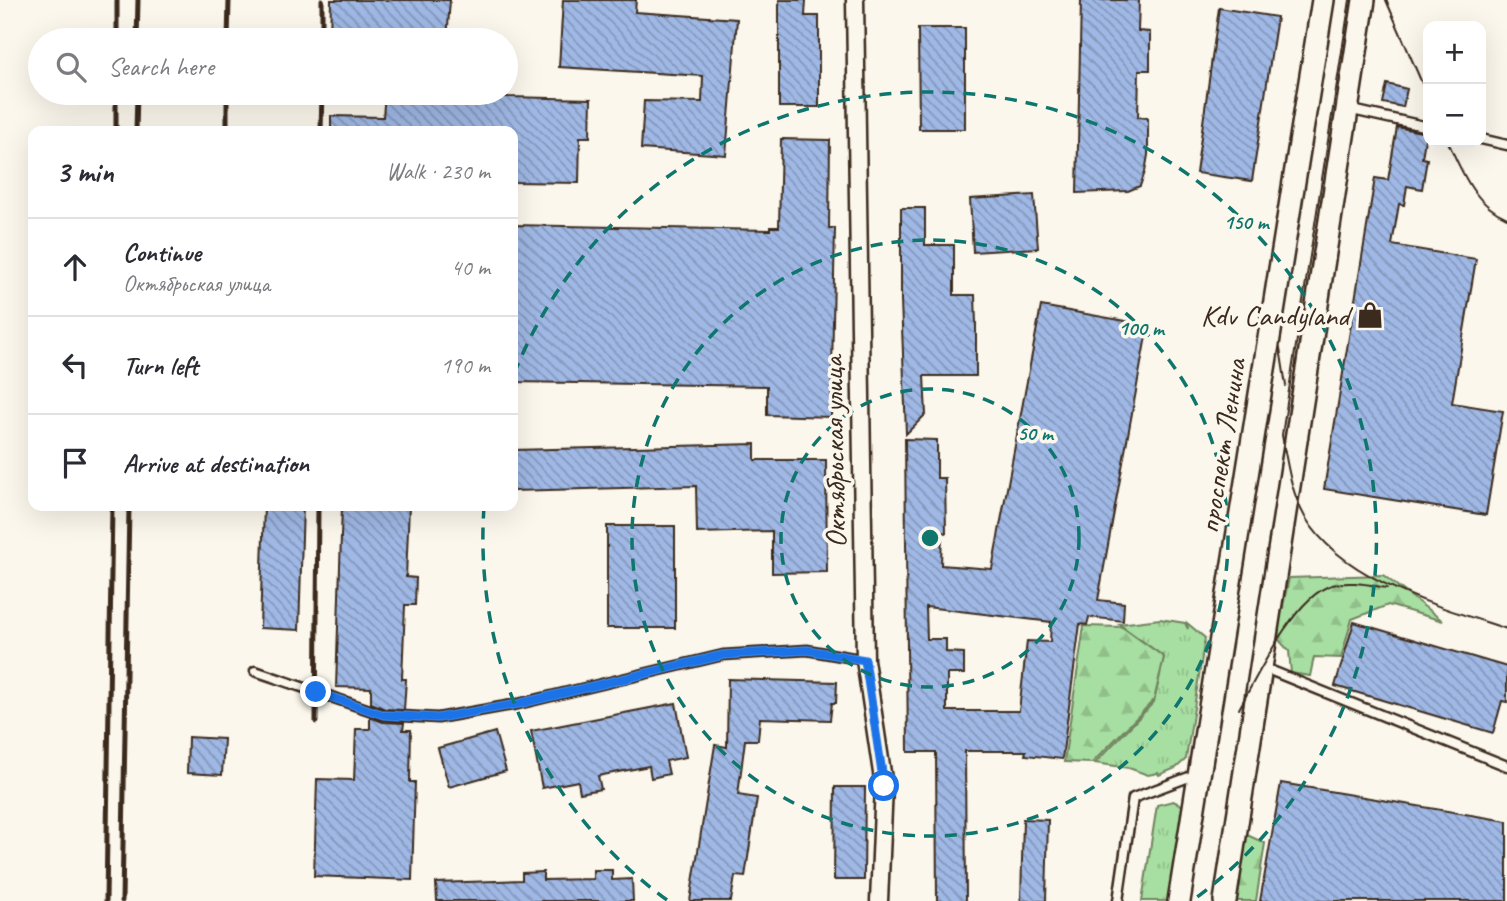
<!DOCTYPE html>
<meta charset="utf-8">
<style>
:root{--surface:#fff;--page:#f2f2f3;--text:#2b2b33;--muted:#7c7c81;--line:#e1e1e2}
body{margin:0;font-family:Caveat,sans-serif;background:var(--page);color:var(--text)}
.controls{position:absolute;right:21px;top:21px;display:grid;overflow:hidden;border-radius:14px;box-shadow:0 7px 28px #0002}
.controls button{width:63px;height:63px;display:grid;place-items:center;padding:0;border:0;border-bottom:2px solid var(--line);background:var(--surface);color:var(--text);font:35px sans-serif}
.stop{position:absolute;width:21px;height:21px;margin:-16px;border:5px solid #1a73e8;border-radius:50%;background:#fff}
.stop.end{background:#1a73e8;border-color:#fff;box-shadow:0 2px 7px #0008}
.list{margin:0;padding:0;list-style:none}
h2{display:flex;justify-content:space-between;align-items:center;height:91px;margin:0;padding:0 28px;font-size:30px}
h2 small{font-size:23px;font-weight:400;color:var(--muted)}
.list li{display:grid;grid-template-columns:46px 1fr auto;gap:21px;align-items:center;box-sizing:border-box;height:98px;padding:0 28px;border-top:2px solid var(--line)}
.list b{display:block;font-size:26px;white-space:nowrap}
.list p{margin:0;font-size:23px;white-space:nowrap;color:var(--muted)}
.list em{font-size:23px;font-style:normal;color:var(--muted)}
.icon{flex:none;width:38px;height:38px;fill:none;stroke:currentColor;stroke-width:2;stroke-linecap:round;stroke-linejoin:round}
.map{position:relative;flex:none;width:1507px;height:901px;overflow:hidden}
.search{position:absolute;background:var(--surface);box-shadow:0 7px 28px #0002;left:28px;top:28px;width:490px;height:77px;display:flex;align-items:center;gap:18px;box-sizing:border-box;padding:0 24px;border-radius:38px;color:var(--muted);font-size:26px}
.panel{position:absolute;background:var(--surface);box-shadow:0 7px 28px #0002;left:28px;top:126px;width:490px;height:385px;border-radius:14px}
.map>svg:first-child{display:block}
</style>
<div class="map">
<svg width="1507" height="901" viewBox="0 0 1507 901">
<defs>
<pattern id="grass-tufts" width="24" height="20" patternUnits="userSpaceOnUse" patternTransform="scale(1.75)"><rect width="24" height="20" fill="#a7dea1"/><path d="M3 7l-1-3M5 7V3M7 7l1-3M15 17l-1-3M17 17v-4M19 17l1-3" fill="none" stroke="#91bf8a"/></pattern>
<pattern id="forest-firs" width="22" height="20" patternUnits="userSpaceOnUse" patternTransform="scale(1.75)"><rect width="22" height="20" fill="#a7dea1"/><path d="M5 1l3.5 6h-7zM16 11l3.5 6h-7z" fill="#91bf8a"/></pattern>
<pattern id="building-back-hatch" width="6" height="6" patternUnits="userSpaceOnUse" patternTransform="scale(1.75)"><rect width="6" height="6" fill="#9fb8e5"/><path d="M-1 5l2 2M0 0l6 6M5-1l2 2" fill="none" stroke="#8396b9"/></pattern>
</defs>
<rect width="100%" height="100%" fill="#fbf7ec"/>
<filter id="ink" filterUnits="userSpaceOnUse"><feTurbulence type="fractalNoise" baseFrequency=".0143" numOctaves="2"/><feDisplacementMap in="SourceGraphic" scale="14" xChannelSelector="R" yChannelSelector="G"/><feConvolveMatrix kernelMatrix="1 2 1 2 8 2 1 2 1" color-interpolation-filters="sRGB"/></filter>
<g filter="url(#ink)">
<!-- grass -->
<path fill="url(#grass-tufts)" stroke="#718460" stroke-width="2" d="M 1160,619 L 1185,623 L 1188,629 L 1187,623 L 1205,638 L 1186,759 L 1176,768 L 1159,775 L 1158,773 L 1148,775 L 1129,768 L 1095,763 L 1154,702 L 1164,657 L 1119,624 Z
M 1173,801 L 1186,807 L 1171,901 L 1142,901 L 1157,805 Z"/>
<!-- forest -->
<path fill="url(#forest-firs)" stroke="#718460" stroke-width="2" d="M 1383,575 L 1443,621 L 1388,605 L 1352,619 L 1341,658 L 1314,657 L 1310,676 L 1291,673 L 1289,651 L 1276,637 L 1289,578 Z
M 1084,626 L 1122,627 L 1164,657 L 1154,700 L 1092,763 L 1064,762 Z
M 1247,835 L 1265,843 L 1256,901 L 1235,901 Z"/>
<!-- building -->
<path fill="url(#building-back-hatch)" stroke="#3b2a1e" stroke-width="2" fill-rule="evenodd" d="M 331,0 L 450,0 L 447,40 L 330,40 Z
M 563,0 L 636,0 L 635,12 L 737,19 L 726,155 L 641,149 L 644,101 L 702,102 L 703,76 L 559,67 Z
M 779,0 L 806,0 L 805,16 L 819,16 L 819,107 L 779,107 Z
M 1081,0 L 1139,0 L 1138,31 L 1150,32 L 1150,70 L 1139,70 L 1138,117 L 1148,118 L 1148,155 L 1145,172 L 1140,186 L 1128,191 L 1077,193 Z
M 1219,8 L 1277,17 L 1252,181 L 1196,173 Z
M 918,28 L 965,28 L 965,129 L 919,129 Z
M 1387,84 L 1407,89 L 1403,107 L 1383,103 Z
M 385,93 L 469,93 L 468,95 L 509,97 L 591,99 L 590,137 L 580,137 L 579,183 L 513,182 L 513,131 L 331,131 L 331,116 L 383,117 Z
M 1397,127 L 1426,133 L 1422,158 L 1427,159 L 1422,189 L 1407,186 L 1404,205 L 1399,204 L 1392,245 L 1476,259 L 1452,403 L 1503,411 L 1486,515 L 1324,489 L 1375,178 L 1388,180 Z
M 781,139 L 830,140 L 829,228 L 835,228 L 831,417 L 767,415 L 767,386 L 513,382 L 513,225 L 770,230 L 770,227 L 779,227 Z
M 1034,195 L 1038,248 L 973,252 L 970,199 Z
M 901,208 L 925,208 L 925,245 L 954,245 L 954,295 L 975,295 L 976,324 L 976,376 L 924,376 L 926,414 L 906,434 L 901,300 Z
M 1041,306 L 1148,325 L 1098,600 L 1124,603 L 1123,621 L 1089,617 L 1087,625 L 1080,624 L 1062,759 L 1025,755 L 1026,751 L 965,751 L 966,901 L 937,901 L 936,752 L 908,752 L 905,439 L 937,440 L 937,478 L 945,478 L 946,533 L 942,532 L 941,565 L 992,569 ZM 926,607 L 1051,622 L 1050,642 L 1027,641 L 1019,711 L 947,711 L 947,674 L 964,674 L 964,653 L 946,652 L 946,639 L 927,639 Z
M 755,444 L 755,460 L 826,460 L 827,572 L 772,573 L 772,531 L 697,533 L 696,486 L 513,491 L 513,450 Z
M 264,506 L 303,506 L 299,630 L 260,628 Z
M 342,506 L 409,506 L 406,577 L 416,578 L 415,605 L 405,605 L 402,679 L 406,679 L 404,710 L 385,709 L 371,703 L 371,688 L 336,687 Z
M 607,526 L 675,526 L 675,628 L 607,628 Z
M 1354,622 L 1507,667 L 1507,702 L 1502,701 L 1493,733 L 1335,686 Z
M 728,679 L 837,682 L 836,703 L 832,703 L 830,720 L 760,718 L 758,740 L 745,740 L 738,795 L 757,798 L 745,877 L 735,876 L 731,901 L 690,901 L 715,745 L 727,747 Z
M 676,703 L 686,757 L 666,761 L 669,774 L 651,778 L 649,766 L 598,776 L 601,789 L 580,793 L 578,781 L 542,788 L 531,731 Z
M 370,717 L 383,722 L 404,723 L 403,730 L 411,730 L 410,782 L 415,782 L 412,880 L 314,876 L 317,779 L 354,780 L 356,729 L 370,729 Z
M 495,732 L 506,771 L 449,787 L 438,748 Z
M 188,737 L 224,739 L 222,775 L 187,773 Z
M 1281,783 L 1507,821 L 1507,901 L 1260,901 Z
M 835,787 L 865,787 L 864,880 L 834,880 Z
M 1023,819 L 1048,820 L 1046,901 L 1021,901 Z
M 593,870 L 612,870 L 612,880 L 632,879 L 633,901 L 437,901 L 436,883 L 522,880 L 522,873 L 543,872 L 543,880 L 593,879 Z"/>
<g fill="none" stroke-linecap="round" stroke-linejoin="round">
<defs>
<path id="service" d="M 1348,109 L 1428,127
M 1481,139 L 1507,145
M 1262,667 L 1507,766
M 255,671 L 384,715 L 438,718 L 518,704 L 723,655 L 807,650 L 865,660
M 1118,901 L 1133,798 L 1197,774"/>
<path id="minor" d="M 855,0 L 865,660 L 884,786 L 879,901"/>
<path id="secondary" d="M 1179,901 L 1323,0
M 1225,901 L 1364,0"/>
</defs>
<!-- service casing -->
<use href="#service" stroke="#3b2a1e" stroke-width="13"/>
<!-- minor casing -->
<use href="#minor" stroke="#3b2a1e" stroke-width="21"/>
<!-- secondary casing -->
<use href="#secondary" stroke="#3b2a1e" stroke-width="26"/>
<!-- service -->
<use href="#service" stroke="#fbf7ec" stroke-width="8"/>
<!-- minor -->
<use href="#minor" stroke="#fbf7ec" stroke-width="16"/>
<!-- secondary -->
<use href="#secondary" stroke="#fbf7ec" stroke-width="21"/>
<!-- tram -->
<path stroke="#3b2a1e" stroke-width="2" d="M 1350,0 L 1282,435 C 1287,463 1291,492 1305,517 C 1343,581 1441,607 1507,629
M 1386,0 L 1428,97
M 1448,142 C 1463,173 1473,203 1507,218
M 1280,348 L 1286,386
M 1239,709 C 1257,676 1295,596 1332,585 C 1350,580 1369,585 1387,588"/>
<!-- rail -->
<path stroke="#3b2a1e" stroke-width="5" d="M 117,40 L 117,0
M 137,40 L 138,0
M 228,40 L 229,0
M 322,40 L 322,0
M 116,131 L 116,93
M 136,131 L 137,93
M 227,131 L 227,93
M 321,131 L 322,93
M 316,722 L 318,506
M 106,901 L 112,506
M 122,901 L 129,506"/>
</g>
</g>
<g fill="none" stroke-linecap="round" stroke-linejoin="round" filter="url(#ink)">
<!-- route -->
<path stroke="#1a73e8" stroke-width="9" d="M 316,692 L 384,715 L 438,718 L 518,704 L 723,655 L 807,650 L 865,660 L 884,786"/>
</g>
<!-- distance rings -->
<g fill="none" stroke="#0f766e" stroke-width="3.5" stroke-dasharray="12 9">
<circle cx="930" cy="538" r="149"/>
<circle cx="930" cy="538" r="298"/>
<path d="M667 900A447 447 0 0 1 484 507M514 374A447 447 0 1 1 1193 900"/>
</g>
<!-- icons -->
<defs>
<symbol id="shop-bare" viewBox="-9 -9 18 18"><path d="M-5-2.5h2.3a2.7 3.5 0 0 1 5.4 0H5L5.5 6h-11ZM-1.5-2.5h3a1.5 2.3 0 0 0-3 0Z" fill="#3b2a1e" stroke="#fbf7ec" stroke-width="2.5" paint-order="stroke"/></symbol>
</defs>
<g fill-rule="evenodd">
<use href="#shop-bare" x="1351" y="296" width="38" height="38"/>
</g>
<g text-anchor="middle" stroke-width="7" stroke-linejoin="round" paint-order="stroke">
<!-- poi labels -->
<g font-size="30" fill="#3b2a1e" stroke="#fbf7ec" text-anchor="end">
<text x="1349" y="325">Kdv Candyland</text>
</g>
<!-- street labels -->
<g font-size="30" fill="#3b2a1e" stroke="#fbf7ec">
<text transform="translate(1222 446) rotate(-81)" y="10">проспект Ленина</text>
<text transform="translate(834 452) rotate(-91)" y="10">Октябрьская улица</text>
</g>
</g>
<circle cx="930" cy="538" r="10" fill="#0f766e" stroke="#fbf7ec" stroke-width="3.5"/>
<g font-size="21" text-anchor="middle" font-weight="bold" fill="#0f766e" stroke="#fbf7ec" stroke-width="7" stroke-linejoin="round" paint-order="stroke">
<text x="1246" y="229">150 m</text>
<text x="1141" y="335">100 m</text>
<text x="1035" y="440">50 m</text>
</g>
</svg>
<div class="controls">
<button>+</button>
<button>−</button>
</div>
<div class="stop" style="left:884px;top:786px"></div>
<div class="stop end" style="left:316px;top:692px"></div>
<div class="search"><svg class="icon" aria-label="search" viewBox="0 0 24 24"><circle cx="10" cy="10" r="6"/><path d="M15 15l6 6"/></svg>Search here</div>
<section class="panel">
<h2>3 min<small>Walk · 230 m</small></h2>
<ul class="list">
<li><svg class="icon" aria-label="ahead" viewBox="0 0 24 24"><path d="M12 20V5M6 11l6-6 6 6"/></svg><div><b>Continue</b><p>Октябрьская улица</p></div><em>40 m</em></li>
<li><svg class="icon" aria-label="left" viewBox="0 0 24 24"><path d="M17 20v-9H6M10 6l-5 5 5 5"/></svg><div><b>Turn left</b></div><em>190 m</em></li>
<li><svg class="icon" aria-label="arrive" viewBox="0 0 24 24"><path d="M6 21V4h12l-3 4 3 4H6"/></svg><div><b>Arrive at destination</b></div></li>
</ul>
</section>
</div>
